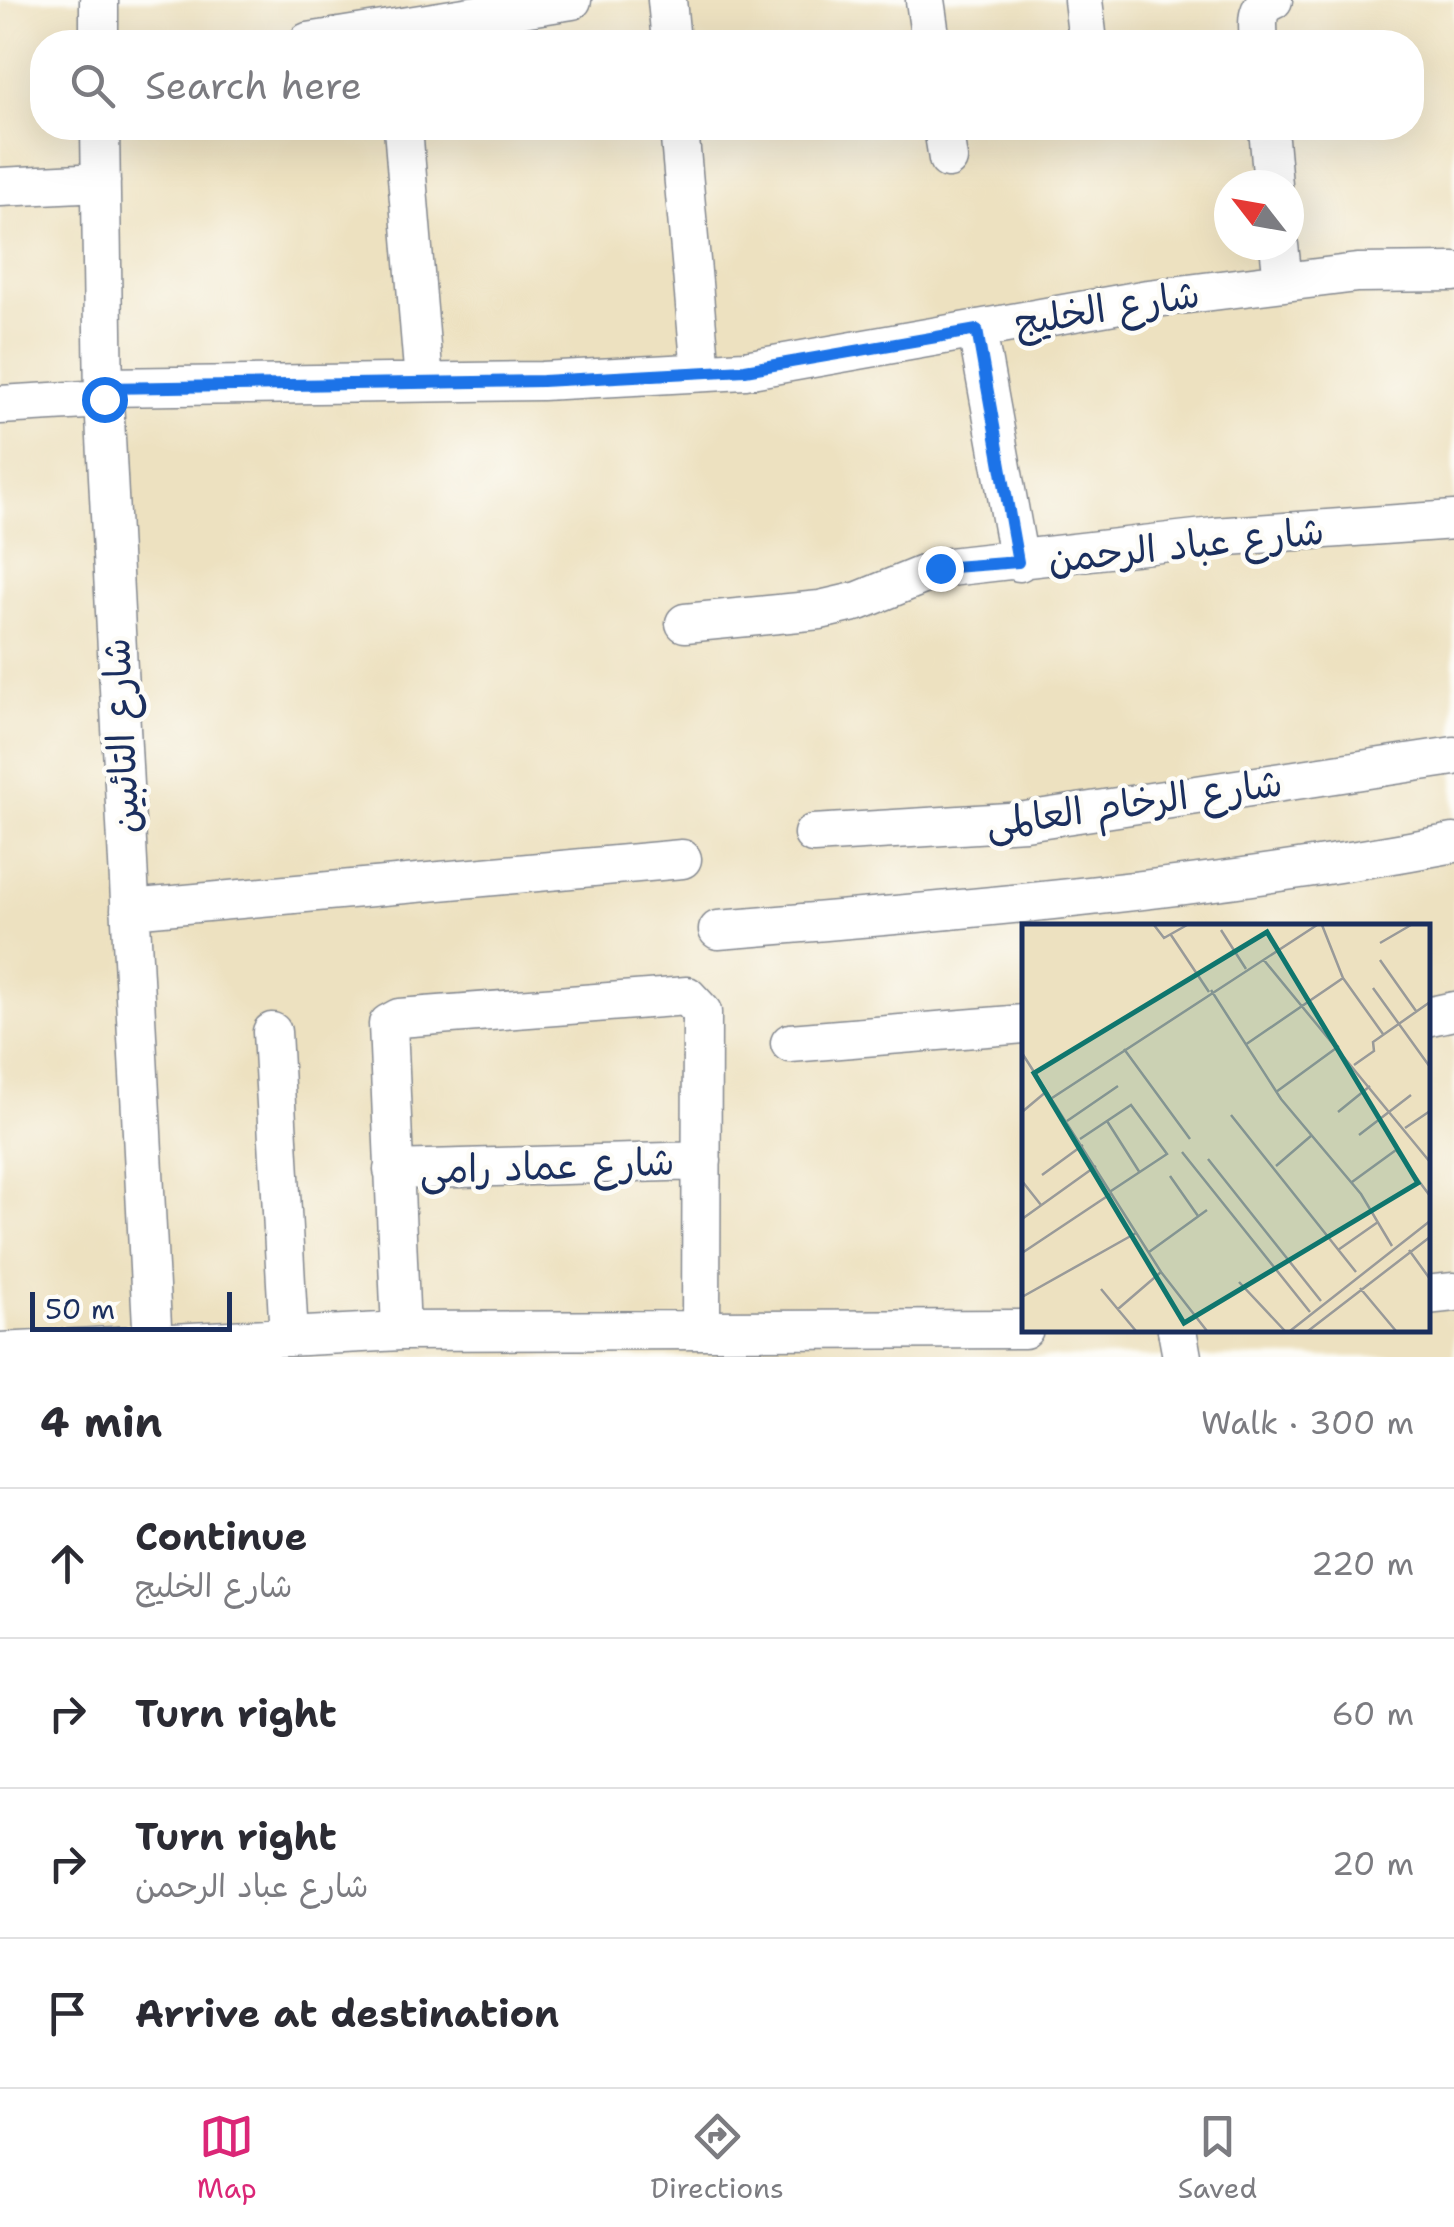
<!DOCTYPE html>
<meta charset="utf-8">
<style>
:root{--surface:#fff;--page:#f7f7f7;--text:#2b2b33;--muted:#7c7c81;--line:#e1e1e2;--accent:#db2777}
body{margin:0;font-family:"Shantell Sans","Playpen Sans Arabic",sans-serif;background:var(--page);color:var(--text)}
.compass{position:absolute;left:1214px;top:170px;width:90px;height:90px;border-radius:50%;background:var(--surface);box-shadow:0 10px 40px #0002;rotate:301deg}
.scale{position:absolute;left:30px;bottom:25px;width:202px;box-sizing:border-box;padding-left:10px;border:5px solid #1b2f5e;border-top:0;font-size:28px;line-height:35px;white-space:nowrap;color:#1b2f5e;-webkit-text-stroke:8px #fdfcf7;paint-order:stroke}
.stop{position:absolute;width:30px;height:30px;margin:-22px;border:8px solid #1a73e8;border-radius:50%;background:#fff}
.stop.end{background:#1a73e8;border-color:#fff;box-shadow:0 2px 10px #0008}
.list{margin:0;padding:0;list-style:none}
h2{display:flex;justify-content:space-between;align-items:center;height:130px;margin:0;padding:0 40px;font-size:42px}
h2 small{font-size:32px;font-weight:400;color:var(--muted)}
.list li{display:grid;grid-template-columns:65px 1fr auto;gap:30px;align-items:center;box-sizing:border-box;height:150px;padding:0 40px;border-top:2px solid var(--line)}
.list b{display:block;font-size:38px;white-space:nowrap}
.list p{margin:0;font-size:32px;white-space:nowrap;color:var(--muted)}
.list em{font-size:32px;font-style:normal;color:var(--muted)}
.icon{flex:none;width:55px;height:55px;fill:none;stroke:currentColor;stroke-width:2;stroke-linecap:round;stroke-linejoin:round}
.map{position:relative;flex:none;width:1454px;height:1357px;overflow:hidden}
.search{position:absolute;background:var(--surface);box-shadow:0 10px 40px #0002;left:30px;right:30px;top:30px;height:110px;display:flex;align-items:center;gap:25px;box-sizing:border-box;padding:0 35px;border-radius:40px;color:var(--muted);font-size:38px}
.sheet{height:730px;background:var(--surface)}
nav{display:flex;justify-content:space-around;align-items:center;box-sizing:border-box;height:140px;border-top:2px solid var(--line);background:var(--surface);font-size:28px;color:var(--muted)}
nav a{display:grid;justify-items:center;gap:5px}
nav .on{color:var(--accent)}
.map>svg:first-child{display:block}
</style>
<div class="map">
<svg width="1454" height="1357" viewBox="0 0 1454 1357">
<rect width="100%" height="100%" fill="#fdfcf7"/>
<filter id="ink" filterUnits="userSpaceOnUse"><feTurbulence type="fractalNoise" baseFrequency=".01" numOctaves="2"/><feDisplacementMap in="SourceGraphic" scale="20" xChannelSelector="R" yChannelSelector="G"/><feConvolveMatrix kernelMatrix="1 2 1 2 8 2 1 2 1" color-interpolation-filters="sRGB"/></filter>
<filter id="wash" filterUnits="userSpaceOnUse"><feTurbulence type="fractalNoise" baseFrequency=".0048" numOctaves="4" result="noise"/><feDisplacementMap in="SourceGraphic" scale="40" xChannelSelector="R" yChannelSelector="G"/><feGaussianBlur stdDeviation="2.25" result="paint"/><feColorMatrix in="noise" values="0 0 0 0 0 0 0 0 0 0 0 0 0 0 0 0 0 1.4 0 .05"/><feComposite in="paint" operator="in"/></filter>
<g filter="url(#wash)">
<rect width="100%" height="100%" fill="#ede1c0"/>
</g>
<g filter="url(#ink)">
<g fill="none" stroke-linecap="round" stroke-linejoin="round">
<defs>
<path id="minor" d="M 99,0 L 99,42
M 667,0 L 671,42
M 925,0 L 931,42
M 1083,0 L 1088,42
M 308,42 L 572,0
M 1259,42 C 1258,25 1254,7 1273,0
M 100,128 L 104,399 L 153,1345
M 403,128 L 424,382
M 679,128 L 701,372
M 943,128 L 948,159
M 1268,128 L 1273,185
M 0,187 L 101,182
M 1279,245 L 1283,281
M 977,330 L 1019,562
M 104,387 L 542,381 L 745,370 L 1148,299 L 1357,273 L 1454,272
M 0,405 L 104,399
M 685,623 L 820,610 L 859,601 L 940,568 L 1214,537 L 1454,520
M 813,834 L 1025,821 L 1454,756
M 130,909 L 682,859
M 718,930 C 965,910 1211,889 1454,843
M 1426,1017 L 1454,1011
M 272,1032 L 289,1337
M 790,1043 L 1024,1024
M 393,1170 L 702,1161
M 1426,1295 L 1454,1292
M 1177,1330 L 1182,1357
M 401,1331 L 388,1024 L 399,1018 L 687,996 L 702,1012 L 701,1330
M 0,1352 L 401,1331 L 1024,1329"/>
</defs>
<!-- minor casing -->
<use href="#minor" stroke="#84888f" stroke-width="41"/>
<!-- minor -->
<use href="#minor" stroke="#fff" stroke-width="38"/>
</g>
</g>
<g fill="none" stroke-linecap="round" stroke-linejoin="round" filter="url(#ink)">
<!-- route -->
<path stroke="#1a73e8" stroke-width="12" d="M 104,399 L 104,388 L 542,381 L 745,370 L 977,330 L 1018,562 L 940,568"/>
</g>
<g text-anchor="middle" stroke-width="9" stroke-linejoin="round" paint-order="stroke">
<!-- street labels -->
<g font-size="38" fill="#1b2f5e" stroke="#fdfcf7">
<text transform="translate(1107 308) rotate(-9)" y="13">شارع الخليج</text>
<text transform="translate(1186 545) rotate(-6)" y="13">شارع عباد الرحمن</text>
<text transform="translate(121 736) rotate(-93)" y="13">شارع التائبين</text>
<text transform="translate(1134 803) rotate(-8)" y="13">شارع الرخام العالمى</text>
<text transform="translate(547 1166) rotate(-2)" y="13">شارع عماد رامى</text>
</g>
</g>
<!-- overview -->
<g transform="translate(1022 924)">
<rect width="408" height="408" fill="#ede1c0"/>
<path fill="none" stroke="#999a99" stroke-width="2.5" d="M 132,1 L 142,14 L 165,1M 199,6 L 224,45M 149,11 L 187,68M 358,19 L 389,1M 241,35 L 408,238M 358,36 L 394,87M 321,54 L 361,110M 351,64 L 408,143M 189,66 L 259,175 L 339,270 L 370,322M 223,121 L 321,54 L 300,1M 102,125 L 168,215M 0,129 L 139,348 L 185,407M 332,141 L 352,127 L 351,118 L 408,78M 254,168 L 317,122M 30,174 L 295,1M 0,188 L 25,167M 316,188 L 348,162M 209,191 L 334,348M 45,197 L 96,162M 85,197 L 118,249M 383,204 L 408,187M 337,211 L 389,171M 58,215 L 109,181 L 145,230 L 89,267M 160,228 L 288,388M 186,235 L 299,377M 254,242 L 290,211M 20,251 L 61,221M 148,252 L 176,292M 0,257 L 19,281M 330,258 L 374,226 L 408,272M 0,295 L 74,242M 316,326 L 356,298M 387,326 L 408,355M 127,328 L 185,286M 0,329 L 90,269M 217,358 L 263,407M 338,364 L 374,407M 79,365 L 114,407M 0,373 L 114,309M 96,385 L 139,348M 268,407 L 408,297M 286,407 L 408,313"/>
<path fill="#0f766e" fill-opacity="0.15" stroke="#0f766e" stroke-width="5" d="M 245,8 L 396,259 L 162,399 L 12,149 Z"/>
<rect width="408" height="408" fill="none" stroke="#1b2f5e" stroke-width="5"/>
</g>
</svg>
<svg class="compass" viewBox="-18 -18 36 36"><path d="M0-13l5 13h-10z" fill="#e53935"/><path d="M0 13l5-13h-10z" fill="#7c7c81"/></svg>
<div class="scale">50 m</div>
<div class="stop" style="left:104px;top:399px"></div>
<div class="stop end" style="left:940px;top:568px"></div>
<div class="search"><svg class="icon" aria-label="search" viewBox="0 0 24 24"><circle cx="10" cy="10" r="6"/><path d="M15 15l6 6"/></svg>Search here</div>
</div>
<section class="sheet">
<h2>4 min<small>Walk · 300 m</small></h2>
<ul class="list">
<li><svg class="icon" aria-label="ahead" viewBox="0 0 24 24"><path d="M12 20V5M6 11l6-6 6 6"/></svg><div><b>Continue</b><p>شارع الخليج</p></div><em>220 m</em></li>
<li><svg class="icon" aria-label="right" viewBox="0 0 24 24"><path d="M7 20v-9h11M14 6l5 5-5 5"/></svg><div><b>Turn right</b></div><em>60 m</em></li>
<li><svg class="icon" aria-label="right" viewBox="0 0 24 24"><path d="M7 20v-9h11M14 6l5 5-5 5"/></svg><div><b>Turn right</b><p>شارع عباد الرحمن</p></div><em>20 m</em></li>
<li><svg class="icon" aria-label="arrive" viewBox="0 0 24 24"><path d="M6 21V4h12l-3 4 3 4H6"/></svg><div><b>Arrive at destination</b></div></li>
</ul>
</section>
<nav>
<a class="on"><svg class="icon" aria-label="map" viewBox="0 0 24 24"><path d="M3 6l6-2 6 2 6-2v14l-6 2-6-2-6 2zM9 4v14M15 6v14"/></svg>Map</a>
<a><svg class="icon" aria-label="directions" viewBox="0 0 24 24"><path d="M12 3l9 9-9 9-9-9zM9 14v-3h6M13 9l2 2-2 2"/></svg>Directions</a>
<a><svg class="icon" aria-label="saved" viewBox="0 0 24 24"><path d="M7 4h10v16l-5-4-5 4z"/></svg>Saved</a>
</nav>
